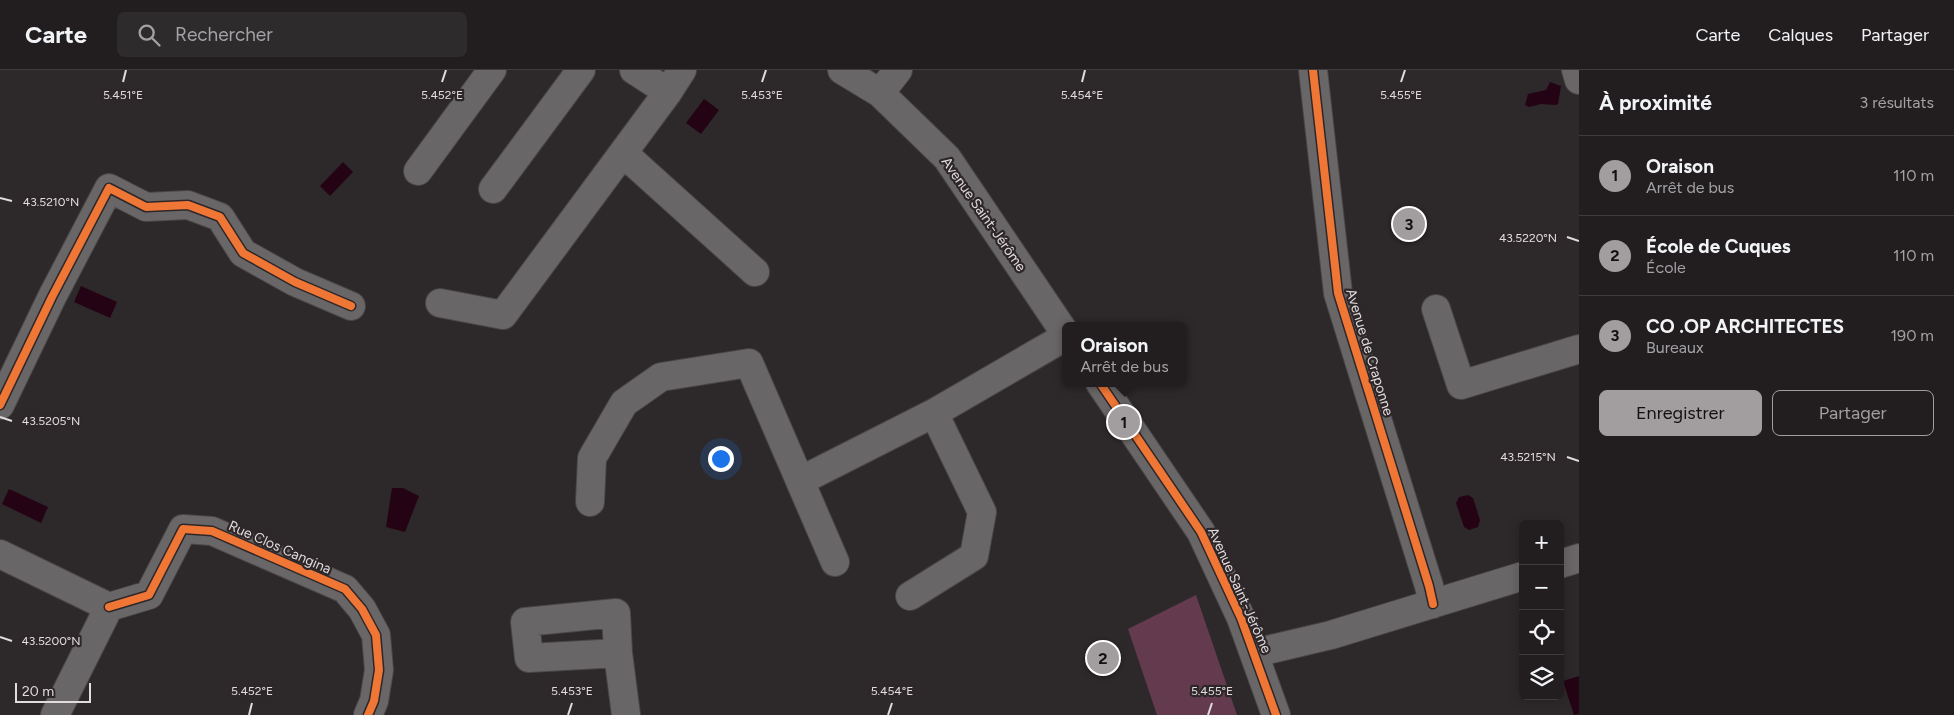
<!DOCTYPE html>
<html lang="fr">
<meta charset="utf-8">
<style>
:root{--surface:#221e20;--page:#2e2b2d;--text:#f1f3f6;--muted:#a2a2a5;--line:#3f3c3e;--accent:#a29d9f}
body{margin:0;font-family:Figtree,sans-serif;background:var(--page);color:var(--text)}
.controls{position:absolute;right:15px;bottom:15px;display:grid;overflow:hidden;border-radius:8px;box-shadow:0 2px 12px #0003}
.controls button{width:45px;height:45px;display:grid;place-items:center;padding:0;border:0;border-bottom:1px solid var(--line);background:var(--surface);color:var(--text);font:25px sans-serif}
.scale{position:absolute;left:15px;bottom:12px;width:76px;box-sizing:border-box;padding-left:5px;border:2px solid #e1dcde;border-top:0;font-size:14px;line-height:18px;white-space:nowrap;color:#e1dcde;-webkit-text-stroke:4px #2e272a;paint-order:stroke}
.you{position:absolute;left:720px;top:388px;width:18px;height:18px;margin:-12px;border:4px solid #fff;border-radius:50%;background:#1a73e8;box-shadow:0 0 0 8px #1a73e833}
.badge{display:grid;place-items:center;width:32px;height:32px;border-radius:50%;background:var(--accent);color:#111;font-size:16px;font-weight:700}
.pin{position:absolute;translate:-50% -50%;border:2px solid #fff;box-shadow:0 1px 5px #0006}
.popup{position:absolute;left:1062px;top:252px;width:125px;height:65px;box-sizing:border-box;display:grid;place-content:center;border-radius:8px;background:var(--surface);filter:drop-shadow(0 1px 4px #0005);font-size:16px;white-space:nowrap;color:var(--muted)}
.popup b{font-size:19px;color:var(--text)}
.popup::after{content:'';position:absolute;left:50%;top:100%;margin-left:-10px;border:10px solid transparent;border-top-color:var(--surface)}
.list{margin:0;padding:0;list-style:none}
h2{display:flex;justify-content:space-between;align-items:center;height:65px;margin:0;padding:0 20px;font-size:21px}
h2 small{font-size:16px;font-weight:400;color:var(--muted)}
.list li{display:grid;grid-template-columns:32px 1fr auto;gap:15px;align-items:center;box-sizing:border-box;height:80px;padding:0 20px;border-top:1px solid var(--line)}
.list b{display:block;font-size:19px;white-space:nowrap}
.list p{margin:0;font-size:16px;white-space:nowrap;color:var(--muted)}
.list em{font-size:16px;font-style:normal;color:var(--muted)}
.actions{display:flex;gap:10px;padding:15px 20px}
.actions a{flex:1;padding:11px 0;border:1px solid var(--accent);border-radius:8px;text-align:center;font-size:18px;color:var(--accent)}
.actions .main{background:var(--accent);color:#111}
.icon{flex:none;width:28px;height:28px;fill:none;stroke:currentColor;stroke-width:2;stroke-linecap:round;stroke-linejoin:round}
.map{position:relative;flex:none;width:1579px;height:645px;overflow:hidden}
header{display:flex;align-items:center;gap:30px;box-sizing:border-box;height:70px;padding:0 25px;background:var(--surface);border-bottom:1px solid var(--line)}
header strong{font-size:24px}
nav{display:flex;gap:28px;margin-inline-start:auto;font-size:18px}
.search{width:350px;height:45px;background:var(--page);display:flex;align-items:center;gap:12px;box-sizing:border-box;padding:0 18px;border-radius:8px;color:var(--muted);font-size:19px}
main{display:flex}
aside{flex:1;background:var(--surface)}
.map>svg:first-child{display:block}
</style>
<header>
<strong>Carte</strong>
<div class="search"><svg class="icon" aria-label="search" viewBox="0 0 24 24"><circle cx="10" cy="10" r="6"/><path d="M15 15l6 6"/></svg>Rechercher</div>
<nav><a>Carte</a><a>Calques</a><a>Partager</a></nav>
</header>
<main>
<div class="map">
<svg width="1579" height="645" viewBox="0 0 1579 645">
<rect width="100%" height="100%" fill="#2d282a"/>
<!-- green -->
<path fill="#643b4e" d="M 1196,525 L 1237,645 L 1157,645 L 1128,559 Z"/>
<!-- water -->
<path fill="#240414" d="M 1550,12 L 1561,16 L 1558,34 L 1556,35 L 1541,34 L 1529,37 L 1525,35 L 1528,24 L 1546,20 Z
M 704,29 L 719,40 L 701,64 L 686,53 Z
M 343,92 L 353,102 L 330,126 L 320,116 Z
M 81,216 L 117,232 L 110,248 L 74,232 Z
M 392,418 L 403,418 L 419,426 L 405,462 L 386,457 Z
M 9,419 L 48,437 L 41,453 L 2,434 Z
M 1468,425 L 1473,428 L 1480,450 L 1478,457 L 1469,460 L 1464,457 L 1456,433 L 1459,427 Z
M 1579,606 L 1579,644 L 1574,645 L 1563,611 Z"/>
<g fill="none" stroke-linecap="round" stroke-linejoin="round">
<defs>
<path id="minor" d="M 634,0 L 668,22 L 682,0
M 842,0 L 880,23 L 947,88 L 1065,263
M 1313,0 L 1338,223 L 1429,516 L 1433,534
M 1576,0 L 1579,10
M 880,23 L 898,0
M 623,83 L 755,202
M 418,101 L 492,0
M 493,119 L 581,0
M 440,233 L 503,245 L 668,22
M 1436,239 L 1461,315 L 1579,279
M 1100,313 L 1201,462 L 1241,548 L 1276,645
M 0,335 L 52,227 L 109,118 L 146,137 L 188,135 L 220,147 L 243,183 L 295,212 L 351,236
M 800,411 L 934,343
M 590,432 L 592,388 L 624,333 L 661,307 L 749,293 L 835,492
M 0,484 L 109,537 L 55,645
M 1560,494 L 1579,488
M 910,526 L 974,486 L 982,442 L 934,343 L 1065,267
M 109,537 L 149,525 L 183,459 L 212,461 L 345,519 L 362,539 L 376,565 L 379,600 L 374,631 L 368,645
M 618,583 L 529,588 L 525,552 L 616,543 L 618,583 L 626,645
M 1255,583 L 1331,565 L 1523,506"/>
</defs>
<!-- minor casing -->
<use href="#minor" stroke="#4a4647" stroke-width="30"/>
<!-- minor -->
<use href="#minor" stroke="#696667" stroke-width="28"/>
<defs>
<path id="cycleway" d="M 1313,0 L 1338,223 L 1429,516 L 1433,534
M 1100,313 L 1201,462 L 1241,548 L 1276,645
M 0,335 L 52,227 L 109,118 L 146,137 L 188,135 L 220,147 L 243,183 L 295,212 L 351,236
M 109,537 L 149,525 L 183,459 L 212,461 L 345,519 L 362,539 L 376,565 L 379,600 L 374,631 L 368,645"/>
</defs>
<!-- cycleway casing -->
<use href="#cycleway" stroke="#2e272a" stroke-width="11"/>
<!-- cycleway -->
<use href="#cycleway" stroke="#f07635" stroke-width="8"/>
</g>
<!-- ticks -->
<path fill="none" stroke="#e1dcde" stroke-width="2" d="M 123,12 L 126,0M 442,12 L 446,0M 762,12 L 766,0M 1082,12 L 1085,0M 1401,12 L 1405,0M 0,128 L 12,131M 1567,167 L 1579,171M 0,347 L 12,351M 1567,387 L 1579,391M 0,567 L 12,571M 249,645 L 252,633M 568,645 L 572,633M 888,645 L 892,633M 1208,645 L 1212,633"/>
<g text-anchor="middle" stroke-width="4.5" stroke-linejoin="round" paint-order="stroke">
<!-- street labels -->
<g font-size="14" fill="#e1dcde" stroke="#2e272a">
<text transform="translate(984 144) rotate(55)" y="5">Avenue Saint-Jérôme</text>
<text transform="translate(1370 282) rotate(73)" y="5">Avenue de Craponne</text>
<text transform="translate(280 477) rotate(24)" y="5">Rue Clos Cangina</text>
<text transform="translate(1240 520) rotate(66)" y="5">Avenue Saint-Jérôme</text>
</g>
</g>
<g font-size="12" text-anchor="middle" fill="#e1dcde" stroke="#2e272a" stroke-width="4.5" stroke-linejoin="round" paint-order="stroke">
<text x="123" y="29">5.451°E</text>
<text x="442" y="29">5.452°E</text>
<text x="762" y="29">5.453°E</text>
<text x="1082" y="29">5.454°E</text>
<text x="1401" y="29">5.455°E</text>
<text x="51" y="136">43.5210°N</text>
<text x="1528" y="172">43.5220°N</text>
<text x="51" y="355">43.5205°N</text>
<text x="1528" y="391">43.5215°N</text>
<text x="51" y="575">43.5200°N</text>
<text x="252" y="625">5.452°E</text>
<text x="572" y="625">5.453°E</text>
<text x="892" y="625">5.454°E</text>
<text x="1212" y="625">5.455°E</text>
</g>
</svg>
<div class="controls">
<button>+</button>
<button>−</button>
<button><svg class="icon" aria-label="locate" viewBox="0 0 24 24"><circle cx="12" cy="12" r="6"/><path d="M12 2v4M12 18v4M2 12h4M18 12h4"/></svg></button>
<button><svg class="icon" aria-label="layers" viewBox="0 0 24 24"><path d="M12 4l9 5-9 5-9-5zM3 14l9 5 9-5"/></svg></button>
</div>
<div class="scale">20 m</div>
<div class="you"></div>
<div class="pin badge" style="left:1124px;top:352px">1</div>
<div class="popup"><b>Oraison</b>Arrêt de bus</div>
<div class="pin badge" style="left:1103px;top:588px">2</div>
<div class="pin badge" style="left:1409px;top:154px">3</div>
</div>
<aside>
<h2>À proximité<small>3 résultats</small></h2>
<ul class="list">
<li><span class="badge">1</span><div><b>Oraison</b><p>Arrêt de bus</p></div><em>110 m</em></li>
<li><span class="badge">2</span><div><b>École de Cuques</b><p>École</p></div><em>110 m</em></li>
<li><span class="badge">3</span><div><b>CO .OP ARCHITECTES</b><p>Bureaux</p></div><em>190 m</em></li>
</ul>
<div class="actions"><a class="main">Enregistrer</a><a>Partager</a></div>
</aside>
</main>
